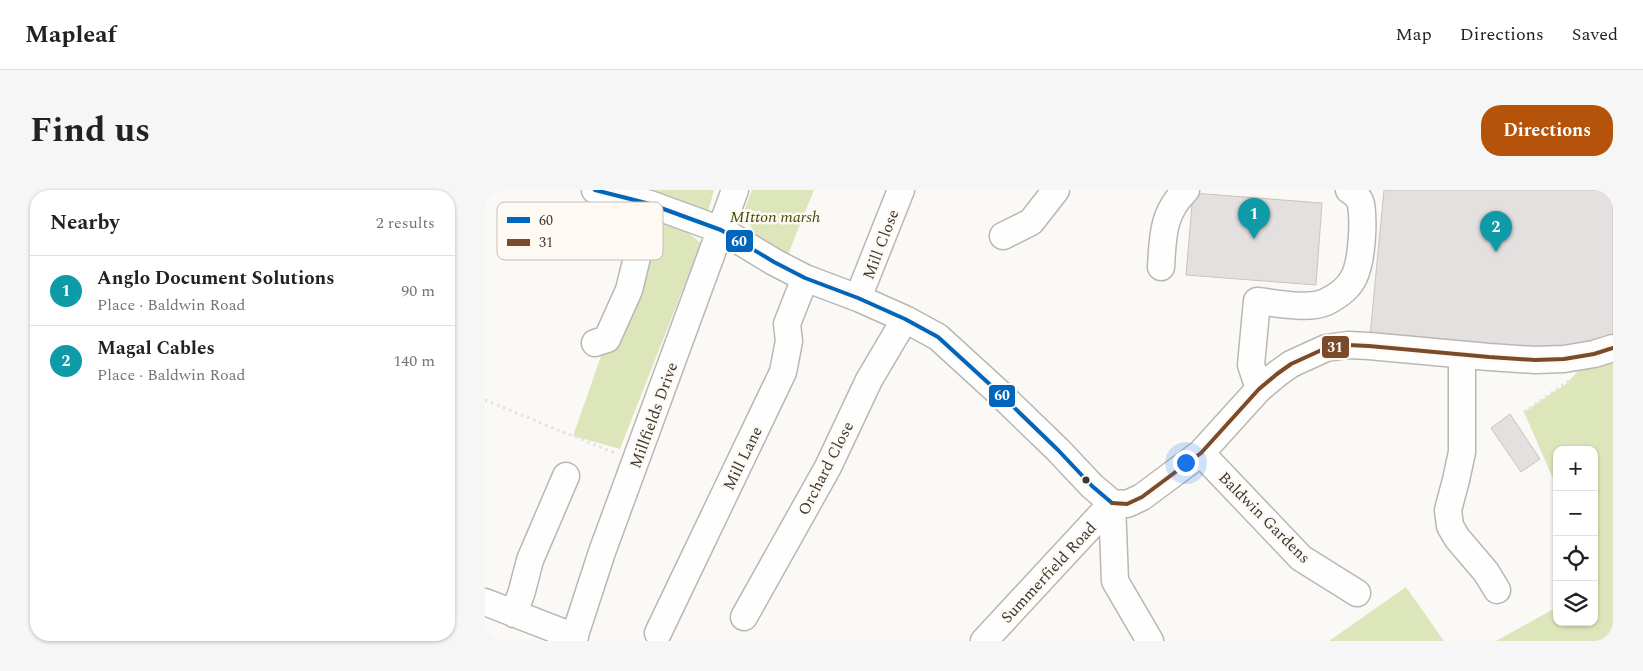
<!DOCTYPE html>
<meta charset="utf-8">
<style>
:root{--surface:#fff;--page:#f6f6f6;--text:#222;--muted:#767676;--line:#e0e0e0;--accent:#b45309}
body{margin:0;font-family:Spectral,serif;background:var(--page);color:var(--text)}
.controls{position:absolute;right:15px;bottom:15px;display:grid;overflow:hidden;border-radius:10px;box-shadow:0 1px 4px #0004}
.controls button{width:45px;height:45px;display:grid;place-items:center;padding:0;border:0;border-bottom:1px solid var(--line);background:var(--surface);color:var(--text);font:25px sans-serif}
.you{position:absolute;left:700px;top:272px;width:18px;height:18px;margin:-12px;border:4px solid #fff;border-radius:50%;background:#1a73e8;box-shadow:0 0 0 8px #1a73e833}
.badge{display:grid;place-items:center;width:32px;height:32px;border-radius:50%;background:var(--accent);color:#fff;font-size:16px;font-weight:700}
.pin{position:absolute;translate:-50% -41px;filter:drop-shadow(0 1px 2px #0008)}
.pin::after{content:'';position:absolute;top:26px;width:18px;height:15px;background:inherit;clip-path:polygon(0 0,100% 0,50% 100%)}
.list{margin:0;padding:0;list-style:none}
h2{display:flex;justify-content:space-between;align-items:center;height:65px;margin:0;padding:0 20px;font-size:21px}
h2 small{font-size:16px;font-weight:400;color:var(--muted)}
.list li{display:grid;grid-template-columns:32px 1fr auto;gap:15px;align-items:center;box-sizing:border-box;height:70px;padding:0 20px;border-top:1px solid var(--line)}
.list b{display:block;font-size:19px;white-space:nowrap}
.list p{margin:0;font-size:16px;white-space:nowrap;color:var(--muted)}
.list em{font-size:16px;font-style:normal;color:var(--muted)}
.icon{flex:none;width:28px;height:28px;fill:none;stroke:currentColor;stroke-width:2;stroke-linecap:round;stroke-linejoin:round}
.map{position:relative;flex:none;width:1128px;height:451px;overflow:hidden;border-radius:20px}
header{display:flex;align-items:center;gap:30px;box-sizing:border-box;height:70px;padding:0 25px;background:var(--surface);border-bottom:1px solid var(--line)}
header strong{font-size:24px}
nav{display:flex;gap:28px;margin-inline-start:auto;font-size:18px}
.intro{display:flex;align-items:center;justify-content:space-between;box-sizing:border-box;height:120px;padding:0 30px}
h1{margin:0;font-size:35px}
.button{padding:12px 22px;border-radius:20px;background:var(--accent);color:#fff;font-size:18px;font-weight:700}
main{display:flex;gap:30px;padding:0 30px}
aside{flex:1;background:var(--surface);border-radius:20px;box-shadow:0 1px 4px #0004}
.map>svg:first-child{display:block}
</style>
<header>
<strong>Mapleaf</strong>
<nav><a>Map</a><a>Directions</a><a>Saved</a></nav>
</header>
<div class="intro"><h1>Find us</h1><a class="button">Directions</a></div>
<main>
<aside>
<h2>Nearby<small>2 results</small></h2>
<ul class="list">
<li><span class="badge" style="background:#0f9aa8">1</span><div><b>Anglo Document Solutions</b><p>Place · Baldwin Road</p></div><em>90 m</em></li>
<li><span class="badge" style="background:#0f9aa8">2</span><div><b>Magal Cables</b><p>Place · Baldwin Road</p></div><em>140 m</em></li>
</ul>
</aside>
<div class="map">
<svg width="1128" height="451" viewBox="0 0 1128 451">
<rect width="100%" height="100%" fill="#fbf9f6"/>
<!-- green -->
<path fill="#dde6bb" d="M 170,0 L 229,0 L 220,33 L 169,2 Z
M 267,0 L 329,0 L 302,67 L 273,53 L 259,21 Z
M 162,24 L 192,34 L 216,53 L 135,259 L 88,246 L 122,149 Z
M 1128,158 L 1128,451 L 1011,451 L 1072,417 L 1072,432 L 1109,432 L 1109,260 L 1072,260 L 1072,298 L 1039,222 L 1081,194 L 1109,164 Z
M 921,397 L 959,451 L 844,451 Z"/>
<!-- building -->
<path fill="#e4e0df" stroke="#c8c3c3" d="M 899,0 L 1128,0 L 1128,158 L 884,156 Z
M 708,3 L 837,13 L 831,95 L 701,85 Z
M 1025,224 L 1055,269 L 1036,282 L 1006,238 Z"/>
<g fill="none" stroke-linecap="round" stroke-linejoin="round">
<defs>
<path id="minor" d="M 110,0 L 165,14 L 236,40 L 289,72 L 320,88 L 373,108 L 420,129 L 453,147 L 511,200 L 573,260 L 607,296 L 627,313
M 518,46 L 546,32 L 571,0
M 676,77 C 678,46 677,24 701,0
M 373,108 L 416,0
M 110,153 L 122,149 L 144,100 L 165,14
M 977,165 L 977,262 L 971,290 L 963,320 L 965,336 L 972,348 L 1001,382 L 1012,400
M 774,199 L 766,175 L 772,111 C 791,113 823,120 841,112 C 851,107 864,98 869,87 C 877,71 879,32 876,14 C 874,7 870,4 864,0
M 716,263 L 816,368 L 872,403
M 627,313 L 642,314 L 657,307 L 716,263 L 774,199 L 792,184 L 806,174 L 841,158 L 863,155 L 884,156 L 1004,167 L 1050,170 L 1079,169 L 1109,164 L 1128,158
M 627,313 L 630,391 L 665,451
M 0,412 L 90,447
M 29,424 L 37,401 L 45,370 L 81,286
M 259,427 L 343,277 L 384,190 L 420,129
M 173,443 L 298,182 L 304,151 L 302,134 L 320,88
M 88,451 L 117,362 L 250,0
M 499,451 L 627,313"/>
</defs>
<!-- minor casing -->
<use href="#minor" stroke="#bab7b3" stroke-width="29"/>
<!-- path -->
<path stroke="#e3e2e1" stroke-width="3" stroke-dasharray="2.5 4" stroke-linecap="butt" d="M 0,210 L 132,264
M 1039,222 L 1085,190"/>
<!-- minor -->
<use href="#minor" stroke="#fefefe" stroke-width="26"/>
<defs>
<path id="bus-1" d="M 110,0 L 165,14 L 236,40 L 289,72 L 320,88 L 373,108 L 420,129 L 453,147 L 511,200 L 573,260 L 607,296 L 627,313"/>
<path id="bus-2" d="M 627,313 L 642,314 L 657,307 L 716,263 L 774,199 L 792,184 L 806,174 L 841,158 L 863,155 L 884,156 L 1004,167 L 1050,170 L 1079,169 L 1109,164 L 1128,158"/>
</defs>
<!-- bus-1 casing -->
<use href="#bus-1" stroke="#fef9f3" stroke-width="8"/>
<!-- bus-2 casing -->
<use href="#bus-2" stroke="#fef9f3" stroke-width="8"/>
<!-- bus-1 -->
<use href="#bus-1" stroke="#0065bd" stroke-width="4"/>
<!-- bus-2 -->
<use href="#bus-2" stroke="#7a4b2a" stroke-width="4"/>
</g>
<!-- markers -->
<circle fill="#3c3731" stroke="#fef9f3" stroke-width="2" cx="601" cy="290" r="4.5"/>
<g text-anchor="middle" stroke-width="5" stroke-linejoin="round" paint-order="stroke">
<!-- park labels -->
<g font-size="16" font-style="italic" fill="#3e4904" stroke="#fef9f3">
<text x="290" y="32">MItton marsh</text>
</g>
<!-- street labels -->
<g font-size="16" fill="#3c3731" stroke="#fef9f3">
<text transform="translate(395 54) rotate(-69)" y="6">Mill Close</text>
<text transform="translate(168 225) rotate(-70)" y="6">Millfields Drive</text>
<text transform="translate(257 268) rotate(-64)" y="6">Mill Lane</text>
<text transform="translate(340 278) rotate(-63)" y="6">Orchard Close</text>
<text transform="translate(780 327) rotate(45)" y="6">Baldwin Gardens</text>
<text transform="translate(563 382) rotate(-47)" y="6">Summerfield Road</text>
</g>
</g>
<!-- legend -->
<rect x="12" y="12" width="166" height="58" rx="8" fill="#fef9f3" stroke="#c4bfb9" stroke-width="1"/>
<rect x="22" y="27" width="23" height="6" fill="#0065bd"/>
<rect x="22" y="49" width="23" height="7" fill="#7a4b2a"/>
<g font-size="14" fill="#3c3731">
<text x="54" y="35">60</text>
<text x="54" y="57">31</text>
</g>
<g stroke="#fef9f3" stroke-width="2">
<rect x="240" y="39" width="29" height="24" rx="5" fill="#0065bd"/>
<rect x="836" y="145" width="29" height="24" rx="5" fill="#7a4b2a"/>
<rect x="503" y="194" width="28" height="24" rx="5" fill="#0065bd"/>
</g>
<g font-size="14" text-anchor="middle" font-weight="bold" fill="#fff">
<text x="254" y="56">60</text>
<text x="850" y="162">31</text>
<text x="517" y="210">60</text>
</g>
</svg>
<div class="controls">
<button>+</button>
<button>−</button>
<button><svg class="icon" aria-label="locate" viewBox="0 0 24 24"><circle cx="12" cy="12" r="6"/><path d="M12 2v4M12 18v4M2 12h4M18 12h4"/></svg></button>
<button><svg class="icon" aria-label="layers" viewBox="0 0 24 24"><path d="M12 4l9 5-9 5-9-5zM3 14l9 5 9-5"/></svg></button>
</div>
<div class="you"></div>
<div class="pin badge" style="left:769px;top:49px;background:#0f9aa8">1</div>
<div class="pin badge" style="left:1011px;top:62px;background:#0f9aa8">2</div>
</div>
</main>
